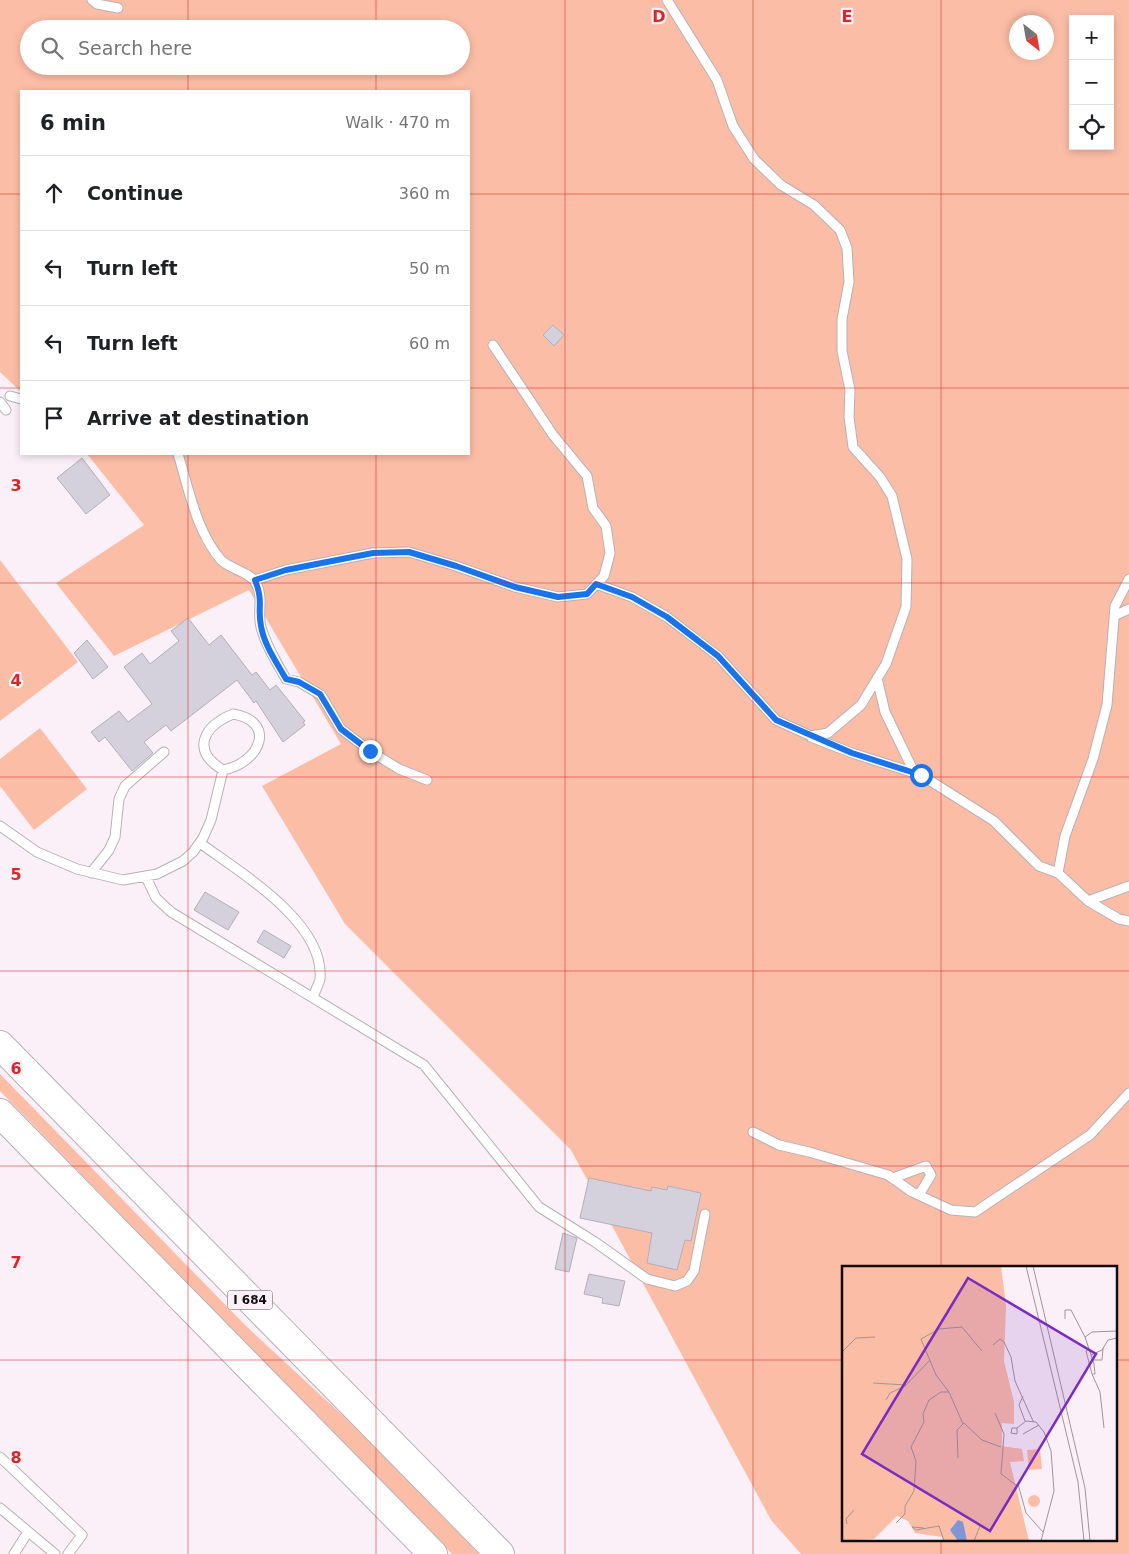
<!DOCTYPE html>
<meta charset="utf-8">
<style>
:root{--surface:#fff;--page:#f2f2f2;--text:#202124;--muted:#757577;--line:#e0e0e0}
body{margin:0;font-family:"DejaVu Sans",sans-serif;background:var(--page);color:var(--text)}
.controls{position:absolute;right:15px;top:15px;display:grid;overflow:hidden;border-radius:0px;box-shadow:0 2px 8px #0003}
.controls button{width:45px;height:45px;display:grid;place-items:center;padding:0;border:0;border-bottom:1px solid var(--line);background:var(--surface);color:var(--text);font:25px sans-serif}
.compass{position:absolute;left:1009px;top:15px;width:45px;height:45px;border-radius:50%;background:var(--surface);box-shadow:0 2px 8px #0003;rotate:149deg}
.stop{position:absolute;width:15px;height:15px;margin:-11px;border:4px solid #1a73e8;border-radius:50%;background:#fff}
.stop.end{background:#1a73e8;border-color:#fff;box-shadow:0 1px 5px #0008}
.list{margin:0;padding:0;list-style:none}
h2{display:flex;justify-content:space-between;align-items:center;height:65px;margin:0;padding:0 20px;font-size:21px}
h2 small{font-size:16px;font-weight:400;color:var(--muted)}
.list li{display:grid;grid-template-columns:32px 1fr auto;gap:15px;align-items:center;box-sizing:border-box;height:75px;padding:0 20px;border-top:1px solid var(--line)}
.list b{display:block;font-size:19px;white-space:nowrap}
.list em{font-size:16px;font-style:normal;color:var(--muted)}
.icon{flex:none;width:28px;height:28px;fill:none;stroke:currentColor;stroke-width:2;stroke-linecap:round;stroke-linejoin:round}
.map{position:relative;flex:none;width:1129px;height:1554px;overflow:hidden}
.search{position:absolute;background:var(--surface);box-shadow:0 2px 8px #0003;left:20px;top:20px;width:450px;height:55px;display:flex;align-items:center;gap:12px;box-sizing:border-box;padding:0 18px;border-radius:28px;color:var(--muted);font-size:19px}
.panel{position:absolute;background:var(--surface);box-shadow:0 2px 8px #0003;left:20px;top:90px;width:450px;height:365px;border-radius:0px}
.map>svg:first-child{display:block}
</style>
<div class="map">
<svg width="1129" height="1554" viewBox="0 0 1129 1554">
<rect width="100%" height="100%" fill="#fcf0f8"/>
<!-- green -->
<path fill="#fcbda6" fill-rule="evenodd" d="M 0,0 L 1129,0 L 1129,1554 L 801,1554 L 771,1520 L 571,1150 L 345,924 L 262,786 L 341,744 L 249,590 L 114,656 L 56,583 L 144,525 L 87,454 L 469,454 L 469,91 L 21,91 L 21,392 L 0,372 ZM 1073,19 L 1110,19 L 1110,146 L 1073,146 ZM 1016,22 L 1046,22 L 1046,52 L 1016,52 ZM 29,29 L 461,29 L 461,66 L 29,66 ZM 843,1268 L 1115,1268 L 1115,1540 L 843,1540 Z
M 0,560 L 78,662 L 0,721 Z
M 40,728 L 87,789 L 34,830 L 0,786 L 0,759 Z
M 0,1074 L 246,1326 L 354,1426 L 479,1554 L 452,1554 L 0,1091 Z"/>
<!-- building -->
<path fill="#d4d0dc" stroke="#b3afba" d="M 553,325 L 564,335 L 554,346 L 543,335 Z
M 82,458 L 110,495 L 86,514 L 57,478 Z
M 188,618 L 209,645 L 221,635 L 252,675 L 256,672 L 270,690 L 276,685 L 305,721 L 303,722 L 305,725 L 283,742 L 256,701 L 254,703 L 237,680 L 171,731 L 166,725 L 144,742 L 153,753 L 132,771 L 105,737 L 99,742 L 91,732 L 119,711 L 128,722 L 152,704 L 124,667 L 142,653 L 150,664 L 179,641 L 171,631 Z
M 87,640 L 108,667 L 93,679 L 74,653 Z
M 205,892 L 239,912 L 228,930 L 194,910 Z
M 264,930 L 291,946 L 284,958 L 257,942 Z
M 589,1178 L 651,1191 L 652,1187 L 667,1190 L 668,1186 L 701,1193 L 691,1241 L 685,1240 L 677,1270 L 647,1263 L 652,1233 L 580,1218 Z
M 563,1233 L 577,1238 L 569,1272 L 555,1269 Z
M 589,1274 L 625,1281 L 619,1306 L 602,1303 L 603,1298 L 584,1294 Z"/>
<g fill="none" stroke-linecap="round" stroke-linejoin="round">
<defs>
<path id="service" d="M 92,0 L 97,4 L 118,8
M 10,396 L 21,399
M 0,402 L 6,410
M 178,454 C 189,489 196,531 221,560 C 230,569 250,572 256,583 C 264,598 257,612 261,627 C 266,646 277,663 286,679 L 299,682 L 321,695 L 341,729 L 370,751 L 399,769 L 427,780
M 255,580 L 286,570 L 373,553 L 409,552 L 456,566 L 515,587 L 558,597 L 587,594 L 604,576 L 610,553 L 606,526 L 593,508 L 587,476 L 553,435 L 493,345
M 596,584 L 632,597 L 667,617 L 718,656 L 776,720 L 811,736 L 828,733 L 861,705 L 886,664 L 906,607 L 907,559 L 892,496 L 880,477 L 853,447 L 849,417 L 850,390 L 842,351 L 842,319 L 849,282 L 847,248 L 840,230 L 814,205 L 781,185 L 754,159 L 733,126 L 717,80 L 667,0
M 1114,616 L 1129,609
M 877,678 L 885,712 L 914,772
M 233,714 C 277,721 261,763 223,770 C 190,750 204,726 233,714 Z
M 811,737 L 852,753 L 921,775 L 994,821 L 1039,866 L 1058,873 L 1088,901 L 1119,919 L 1129,921
M 0,826 L 37,852 L 77,869 L 123,880 L 157,874 L 183,861 L 193,852 L 203,838 L 211,820 L 223,770
M 200,843 C 239,872 325,922 320,979 C 319,984 315,991 313,997
M 91,873 L 109,850 L 115,837 L 119,799 L 125,786 L 164,752
M 1058,873 L 1065,836 L 1093,759 L 1107,705 L 1115,606 L 1129,579
M 146,877 L 156,898 L 171,912 L 424,1065 L 539,1207 L 595,1242 L 647,1279 L 675,1286 L 687,1281 L 694,1271 L 705,1214
M 1088,901 L 1129,886
M 753,1132 L 779,1145 L 809,1152 L 888,1175 L 912,1192 L 951,1210 L 975,1212 L 1090,1135 L 1129,1093
M 893,1178 L 926,1166 L 931,1175 L 919,1195
M 0,1457 L 82,1535 L 68,1554
M 0,1508 L 55,1554
M 14,1554 L 28,1532"/>
<path id="motorway" d="M 0,1045 L 500,1554
M 0,1113 L 433,1554"/>
</defs>
<!-- service casing -->
<use href="#service" stroke="#b9afb6" stroke-width="11"/>
<!-- motorway casing -->
<use href="#motorway" stroke="#b9afb6" stroke-width="30"/>
<!-- service -->
<use href="#service" stroke="#fff" stroke-width="9"/>
<!-- motorway -->
<use href="#motorway" stroke="#fff" stroke-width="28"/>
</g>
<g fill="none" stroke-linecap="round" stroke-linejoin="round">
<!-- route -->
<path stroke="#1a73e8" stroke-width="6" d="M 370,751 L 341,729 L 320,694 L 299,682 L 286,679 C 277,663 264,645 261,626 C 257,607 264,603 255,580 L 286,570 L 373,553 L 409,552 L 456,566 L 515,587 L 558,597 L 587,594 L 596,584 L 632,597 L 667,617 L 718,656 L 776,720 L 852,753 L 921,775"/>
</g>
<!-- grid -->
<path fill="none" stroke="#d62828" stroke-width="1" stroke-opacity="0.55" d="M 188,0 L 188,29M 376,0 L 376,29M 565,0 L 565,1554M 753,0 L 753,1554M 941,0 L 941,1268M 188,66 L 188,91M 376,66 L 376,91M 0,194 L 21,194M 469,194 L 1129,194M 0,388 L 21,388M 469,388 L 1129,388M 188,454 L 188,1554M 376,454 L 376,1554M 0,583 L 1129,583M 0,777 L 1129,777M 0,971 L 1129,971M 0,1166 L 1129,1166M 0,1360 L 843,1360M 1115,1360 L 1129,1360M 941,1540 L 941,1554"/>
<g text-anchor="middle" stroke-width="4.5" stroke-linejoin="round" paint-order="stroke">
<!-- shield labels -->
<rect fill="#fcf0f8" stroke="#575155" stroke-width="1" x="227.5" y="1290.5" width="45" height="19" rx="4"/>
<g font-size="12" font-weight="bold" fill="#100d0f">
<text x="250" y="1304">I 684</text>
</g>
</g>
<!-- overview -->
<g transform="translate(842 1266)">
<rect width="275" height="275" fill="#fcf0f8"/>
<path d="M 0,0 L 159,0 L 164,40 L 162,95 L 172,136 L 172,158 L 160,157 L 160,180 L 180,183 L 182,195 L 168,196 L 187,275 L 101,275 L 100,271 L 73,267 L 66,255 L 55,250 L 32,273 L 1,275 ZM 198,183 L 200,203 L 187,204 L 185,184 ZM186 235a6 6 0 1 1 12 0a6 6 0 1 1-12 0Z" fill="#fcbda6"/>
<path d="M 116,254 L 121,256 L 125,275 L 116,275 L 108,264 Z" fill="#7f95d6"/>
<path fill="none" stroke="#9e959b" stroke-width="1" d="M 184,0 L 236,216 L 242,275M 191,0 L 243,222 L 248,275M 223,53 L 223,44 L 229,44 L 243,71M 151,79 L 158,73 L 162,76 L 169,91 L 173,115 L 191,155M 247,83 L 244,85 L 250,108 L 253,108 L 252,98 L 243,71 L 250,66 L 275,65M 0,86 L 14,72 L 33,71M 249,89 L 260,84 L 266,74 L 275,72M 251,94 L 260,94 L 261,82M 250,108 L 258,126 L 262,162M 31,117 L 64,119M 107,126 L 94,109 L 79,73 L 97,63 L 120,61 L 140,85M 181,130 L 177,139 L 183,155M 44,134 L 48,127 L 63,120 L 88,94M 153,147 L 162,168 L 159,208 L 174,219M 175,162 L 170,162 L 169,167 L 175,168 L 175,162 L 184,155 L 194,156 L 202,166 L 209,185 L 212,225 L 199,275M 181,168 L 197,159M 116,192 L 115,164 L 122,157 L 140,174 L 159,181M 176,218 L 184,247 L 201,266M 54,257 L 63,248 L 63,240 L 72,225 L 74,195 L 69,181 L 82,156 L 81,148 L 87,134 L 99,126 L 107,126 L 121,158M 5,258 L 4,253 L 12,244M 82,262 L 70,261 L 74,264 L 97,260 L 102,275M 132,275 L 138,260 L 135,256"/>
<path fill="#7b2cbf" fill-opacity="0.15" stroke="#7b2cbf" stroke-width="2.5" d="M 126,12 L 254,88 L 148,265 L 20,188 Z"/>
<rect width="275" height="275" fill="none" stroke="#100d0f" stroke-width="2.5"/>
</g>
<g font-size="16" text-anchor="middle" font-weight="bold" fill="#d62828" stroke="#fcf0f8" stroke-width="4.5" stroke-linejoin="round" paint-order="stroke">
<text x="659" y="22">D</text>
<text x="847" y="22">E</text>
<text x="16" y="491">3</text>
<text x="16" y="686">4</text>
<text x="16" y="880">5</text>
<text x="16" y="1074">6</text>
<text x="16" y="1268">7</text>
<text x="16" y="1463">8</text>
</g>
</svg>
<div class="controls">
<button>+</button>
<button>−</button>
<button><svg class="icon" aria-label="locate" viewBox="0 0 24 24"><circle cx="12" cy="12" r="6"/><path d="M12 2v4M12 18v4M2 12h4M18 12h4"/></svg></button>
</div>
<svg class="compass" viewBox="-18 -18 36 36"><path d="M0-13l5 13h-10z" fill="#e53935"/><path d="M0 13l5-13h-10z" fill="#757577"/></svg>
<div class="stop" style="left:921px;top:775px"></div>
<div class="stop end" style="left:370px;top:751px"></div>
<div class="search"><svg class="icon" aria-label="search" viewBox="0 0 24 24"><circle cx="10" cy="10" r="6"/><path d="M15 15l6 6"/></svg>Search here</div>
<section class="panel">
<h2>6 min<small>Walk · 470 m</small></h2>
<ul class="list">
<li><svg class="icon" aria-label="ahead" viewBox="0 0 24 24"><path d="M12 20V5M6 11l6-6 6 6"/></svg><div><b>Continue</b></div><em>360 m</em></li>
<li><svg class="icon" aria-label="left" viewBox="0 0 24 24"><path d="M17 20v-9H6M10 6l-5 5 5 5"/></svg><div><b>Turn left</b></div><em>50 m</em></li>
<li><svg class="icon" aria-label="left" viewBox="0 0 24 24"><path d="M17 20v-9H6M10 6l-5 5 5 5"/></svg><div><b>Turn left</b></div><em>60 m</em></li>
<li><svg class="icon" aria-label="arrive" viewBox="0 0 24 24"><path d="M6 21V4h12l-3 4 3 4H6"/></svg><div><b>Arrive at destination</b></div></li>
</ul>
</section>
</div>
